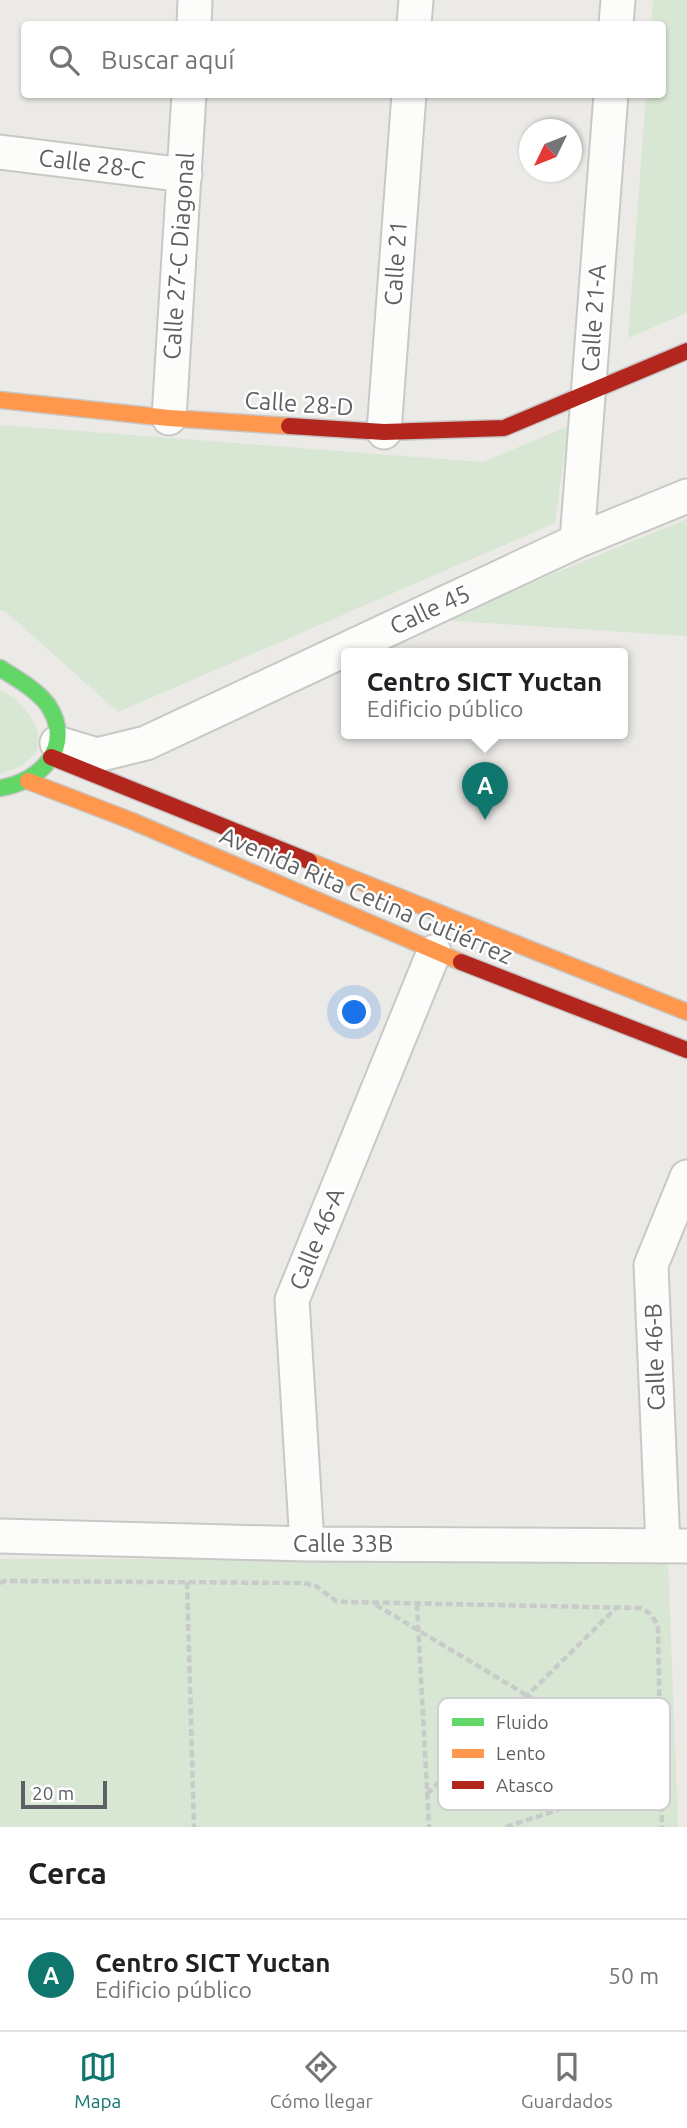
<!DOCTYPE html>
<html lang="es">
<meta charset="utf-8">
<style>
:root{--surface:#fff;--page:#f2f2f2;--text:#202124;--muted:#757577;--line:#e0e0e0;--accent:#0f766e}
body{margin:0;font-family:Ubuntu,sans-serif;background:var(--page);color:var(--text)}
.compass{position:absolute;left:519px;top:119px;width:63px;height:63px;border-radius:50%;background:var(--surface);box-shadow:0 2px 5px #0004;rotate:227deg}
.scale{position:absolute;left:21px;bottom:18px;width:86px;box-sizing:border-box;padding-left:7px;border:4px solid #5d6164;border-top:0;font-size:19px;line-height:24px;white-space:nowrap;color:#5d6164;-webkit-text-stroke:5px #fff;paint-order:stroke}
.you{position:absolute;left:355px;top:1013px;width:24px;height:24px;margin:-18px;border:5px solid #fff;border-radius:50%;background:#1a73e8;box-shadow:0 0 0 10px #1a73e833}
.badge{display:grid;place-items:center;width:46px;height:46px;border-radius:50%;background:var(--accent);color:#fff;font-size:23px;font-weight:700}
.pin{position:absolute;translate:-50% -58px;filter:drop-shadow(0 2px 4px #0008)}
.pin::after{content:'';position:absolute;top:37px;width:24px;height:21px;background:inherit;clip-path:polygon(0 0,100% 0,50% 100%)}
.popup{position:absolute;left:341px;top:648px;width:287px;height:91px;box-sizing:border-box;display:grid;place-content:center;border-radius:7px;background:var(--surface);filter:drop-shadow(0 2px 5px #0005);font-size:23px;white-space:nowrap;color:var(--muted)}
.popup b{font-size:26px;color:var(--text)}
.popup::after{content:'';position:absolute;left:50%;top:100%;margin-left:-14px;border:14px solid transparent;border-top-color:var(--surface)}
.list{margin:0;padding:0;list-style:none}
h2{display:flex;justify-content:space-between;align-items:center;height:91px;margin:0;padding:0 28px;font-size:30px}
h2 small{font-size:23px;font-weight:400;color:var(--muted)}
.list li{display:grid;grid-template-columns:46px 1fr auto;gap:21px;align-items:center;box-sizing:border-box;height:112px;padding:0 28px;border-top:2px solid var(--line)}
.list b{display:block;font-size:26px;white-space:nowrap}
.list p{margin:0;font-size:23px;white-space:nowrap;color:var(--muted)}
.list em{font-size:23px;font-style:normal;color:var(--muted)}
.icon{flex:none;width:38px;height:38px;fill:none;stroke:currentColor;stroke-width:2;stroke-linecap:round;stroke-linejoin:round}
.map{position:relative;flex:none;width:687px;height:1827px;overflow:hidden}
.search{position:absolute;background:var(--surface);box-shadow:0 2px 5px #0004;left:21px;right:21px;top:21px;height:77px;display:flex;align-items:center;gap:18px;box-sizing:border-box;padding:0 24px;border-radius:7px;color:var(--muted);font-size:26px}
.sheet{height:203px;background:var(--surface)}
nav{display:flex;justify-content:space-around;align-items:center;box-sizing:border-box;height:98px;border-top:2px solid var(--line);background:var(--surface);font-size:19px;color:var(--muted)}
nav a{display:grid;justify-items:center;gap:4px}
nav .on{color:var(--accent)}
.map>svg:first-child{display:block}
</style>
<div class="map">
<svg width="687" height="1827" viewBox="0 0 687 1827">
<rect width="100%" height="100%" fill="#eceae7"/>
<!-- green -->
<path fill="#d8e6d4" d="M 653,0 L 687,0 L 687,313 L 628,338 L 646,95 L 662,94 L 662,24 L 651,24 Z
M 0,425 L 483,462 L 568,426 L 555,523 L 118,712 L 5,611 L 0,611 Z
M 687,519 L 687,636 L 440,620 Z
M 0,690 C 17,697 34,716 38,734 C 39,739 37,747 37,752 L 22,766 L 0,774 Z
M 0,1559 L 668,1559 L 678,1827 L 0,1827 Z"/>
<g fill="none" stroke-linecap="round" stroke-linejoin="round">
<defs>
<path id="street" d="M 194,24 L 195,0
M 414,24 L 416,0
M 616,24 L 618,0
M 0,152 L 185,175
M 169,418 L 189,94
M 384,432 L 409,94
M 577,541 L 611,94
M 57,743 L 97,755 L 146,743 L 577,541 L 687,496
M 0,1536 L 307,1544 L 687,1546
M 307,1544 L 292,1300 L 434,952
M 663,1545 L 651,1265 L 687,1177"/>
<path id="fast" d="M 0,668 C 17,679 36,689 48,705 C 75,746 41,782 0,788"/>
<path id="slow" d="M 0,400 L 169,418 L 289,426
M 28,781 L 132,821 L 461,962
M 309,861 L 687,1012"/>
<path id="jam" d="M 289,426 L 384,432 L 504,428 L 687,351
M 51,757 L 309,861
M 461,962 L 687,1050"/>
</defs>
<!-- street casing -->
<use href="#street" stroke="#c8c8c7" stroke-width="37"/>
<!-- fast casing -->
<use href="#fast" stroke="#c6c7c6" stroke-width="19"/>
<!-- slow casing -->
<use href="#slow" stroke="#c6c7c6" stroke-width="19"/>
<!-- jam casing -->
<use href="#jam" stroke="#c6c7c6" stroke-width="19"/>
<!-- path -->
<path stroke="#c7cbc9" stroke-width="4.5" stroke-dasharray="7 3.5" stroke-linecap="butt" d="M 187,1582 L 194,1827
M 0,1583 L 5,1581 L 304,1583 L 316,1586 L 336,1601 L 348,1602 L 640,1608 C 651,1612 654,1618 658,1628 L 662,1827
M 417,1604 L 429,1827
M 376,1605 L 660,1775
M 427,1794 L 616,1608
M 506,1827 L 660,1776"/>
<!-- street -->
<use href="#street" stroke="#fcfcfb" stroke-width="33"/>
<!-- fast -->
<use href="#fast" stroke="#63d668" stroke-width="16"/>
<!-- slow -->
<use href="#slow" stroke="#ff974d" stroke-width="16"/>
<!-- jam -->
<use href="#jam" stroke="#b3261e" stroke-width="16"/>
</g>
<g text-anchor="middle" stroke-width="5" stroke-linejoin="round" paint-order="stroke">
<!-- street labels -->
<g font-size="24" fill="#5d6164" stroke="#fff">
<text transform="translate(92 164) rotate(7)" y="8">Calle 28-C</text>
<text transform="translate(179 256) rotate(-86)" y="8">Calle 27-C Diagonal</text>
<text transform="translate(396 263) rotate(-86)" y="8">Calle 21</text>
<text transform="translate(594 318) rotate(-86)" y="8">Calle 21-A</text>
<text transform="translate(299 404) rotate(4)" y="8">Calle 28-D</text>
<text transform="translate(430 610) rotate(-25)" y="8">Calle 45</text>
<text transform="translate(366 896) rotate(23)" y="8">Avenida Rita Cetina Gutiérrez</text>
<text transform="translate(317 1239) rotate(-68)" y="8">Calle 46-A</text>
<text transform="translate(655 1357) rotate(-92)" y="8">Calle 46-B</text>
<text x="343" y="1552">Calle 33B</text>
</g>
</g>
<!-- legend -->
<rect x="438" y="1698" width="232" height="112" rx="10" fill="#fff" stroke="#ced0d0" stroke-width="2"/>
<rect x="452" y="1718" width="32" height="8" fill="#63d668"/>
<rect x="452" y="1749" width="32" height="9" fill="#ff974d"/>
<rect x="452" y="1781" width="32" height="8" fill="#b3261e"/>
<g font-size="19" fill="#5d6164">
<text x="496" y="1729">Fluido</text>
<text x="496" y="1760">Lento</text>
<text x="496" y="1792">Atasco</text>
</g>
</svg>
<svg class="compass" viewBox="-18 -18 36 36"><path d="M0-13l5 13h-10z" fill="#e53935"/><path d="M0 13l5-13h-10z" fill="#757577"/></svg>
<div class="scale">20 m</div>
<div class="you"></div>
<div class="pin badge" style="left:485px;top:820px">A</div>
<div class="popup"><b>Centro SICT Yuctan</b>Edificio público</div>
<div class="search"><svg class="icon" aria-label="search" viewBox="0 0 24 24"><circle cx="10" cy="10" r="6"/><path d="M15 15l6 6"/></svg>Buscar aquí</div>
</div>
<section class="sheet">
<h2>Cerca<small></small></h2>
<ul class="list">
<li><span class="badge">A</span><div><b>Centro SICT Yuctan</b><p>Edificio público</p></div><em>50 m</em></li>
</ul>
</section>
<nav>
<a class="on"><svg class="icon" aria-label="map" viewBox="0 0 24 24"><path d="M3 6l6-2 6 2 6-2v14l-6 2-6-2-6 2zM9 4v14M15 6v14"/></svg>Mapa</a>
<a><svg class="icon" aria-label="directions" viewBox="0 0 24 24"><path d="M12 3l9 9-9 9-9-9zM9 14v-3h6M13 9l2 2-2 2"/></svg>Cómo llegar</a>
<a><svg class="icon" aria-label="saved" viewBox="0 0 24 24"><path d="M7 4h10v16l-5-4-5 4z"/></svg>Guardados</a>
</nav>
